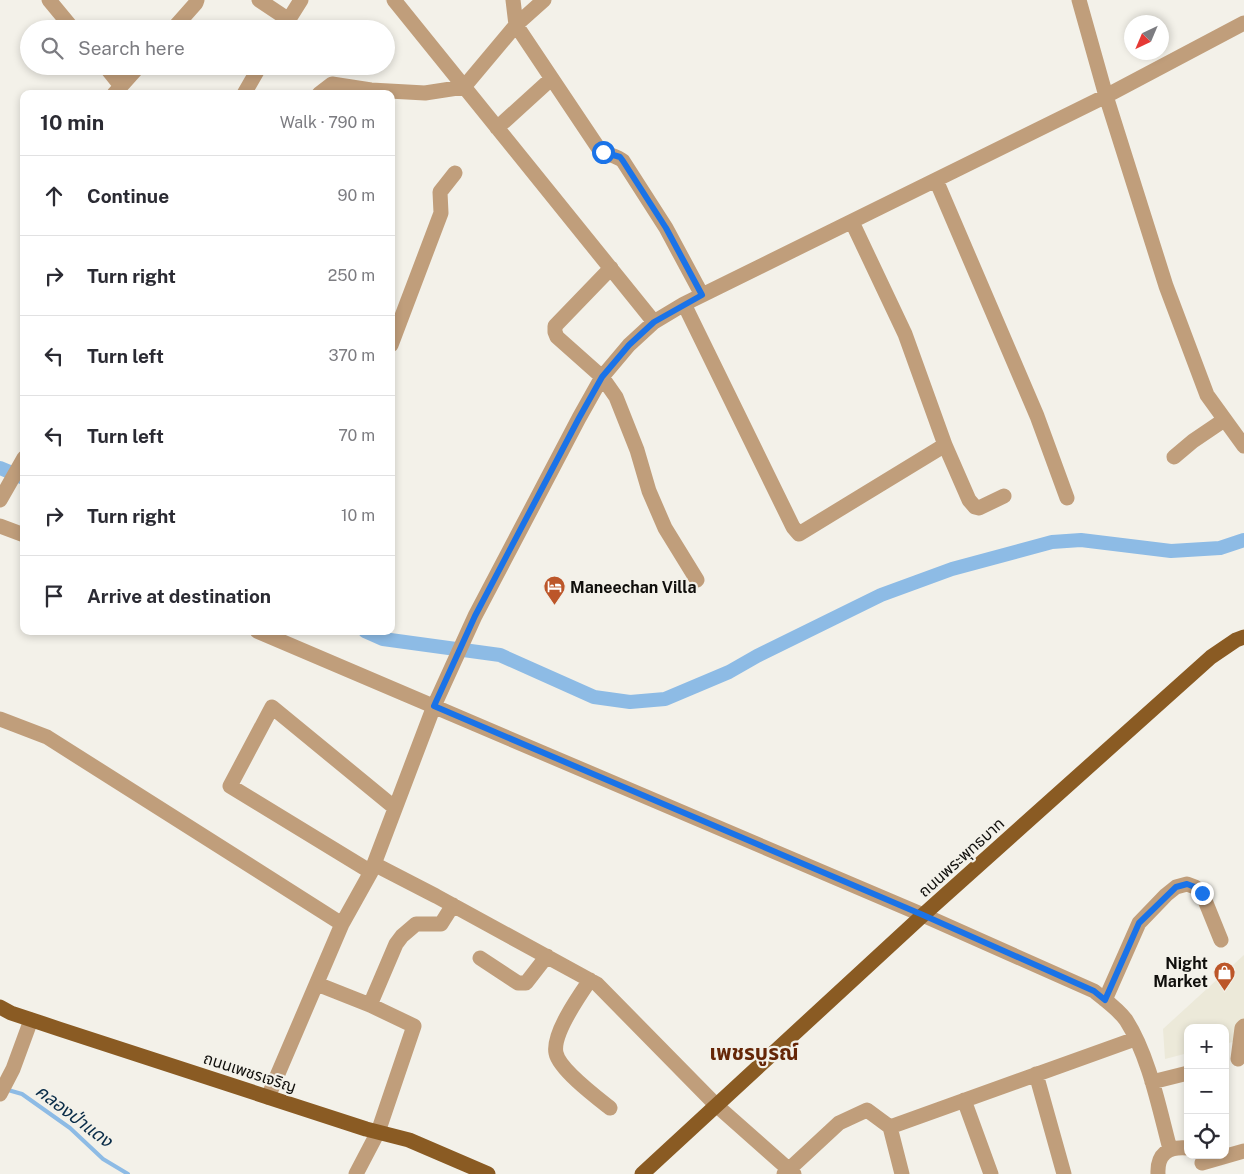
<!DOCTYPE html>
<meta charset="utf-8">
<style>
:root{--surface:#fff;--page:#f7f7f7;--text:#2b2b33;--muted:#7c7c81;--line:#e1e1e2}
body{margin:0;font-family:"Public Sans","Noto Sans Thai",sans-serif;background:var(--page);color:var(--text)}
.controls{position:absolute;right:15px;bottom:15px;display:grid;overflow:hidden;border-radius:10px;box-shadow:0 2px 8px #0003}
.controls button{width:45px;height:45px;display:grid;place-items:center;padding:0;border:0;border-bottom:1px solid var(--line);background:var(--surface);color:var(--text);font:25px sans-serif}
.compass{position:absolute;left:1124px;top:15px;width:45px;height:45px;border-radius:50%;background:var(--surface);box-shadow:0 2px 8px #0003;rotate:224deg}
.stop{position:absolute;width:15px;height:15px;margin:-11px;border:4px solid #1a73e8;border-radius:50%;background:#fff}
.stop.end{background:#1a73e8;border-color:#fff;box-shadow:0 1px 5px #0008}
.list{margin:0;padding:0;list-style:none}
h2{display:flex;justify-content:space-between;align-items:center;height:65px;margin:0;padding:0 20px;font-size:21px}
h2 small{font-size:16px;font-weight:400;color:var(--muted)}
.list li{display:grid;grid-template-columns:32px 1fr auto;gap:15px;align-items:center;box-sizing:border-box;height:80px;padding:0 20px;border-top:1px solid var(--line)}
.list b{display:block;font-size:19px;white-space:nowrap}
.list em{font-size:16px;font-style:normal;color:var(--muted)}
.icon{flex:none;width:28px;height:28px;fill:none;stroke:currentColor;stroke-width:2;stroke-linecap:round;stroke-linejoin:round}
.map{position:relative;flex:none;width:1244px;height:1174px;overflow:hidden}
.search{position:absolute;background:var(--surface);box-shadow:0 2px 8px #0003;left:20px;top:20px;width:375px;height:55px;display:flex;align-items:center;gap:12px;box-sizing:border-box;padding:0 18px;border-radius:28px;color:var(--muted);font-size:19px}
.panel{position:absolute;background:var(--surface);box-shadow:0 2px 8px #0003;left:20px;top:90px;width:375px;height:545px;border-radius:10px}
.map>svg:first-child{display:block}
</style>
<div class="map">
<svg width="1244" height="1174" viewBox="0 0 1244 1174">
<rect width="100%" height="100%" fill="#f3f1e9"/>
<!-- built -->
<path fill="#ece9d9" d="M 1244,955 L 1244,1039 L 1225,1044 L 1225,1028 L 1188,1028 L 1188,1053 L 1165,1059 L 1163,1029 Z"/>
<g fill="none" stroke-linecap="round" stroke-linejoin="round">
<!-- stream -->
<path stroke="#8dbbe5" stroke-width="4" d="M 8,1090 L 22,1094 L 70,1128 L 103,1159 L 128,1174"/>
<!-- canal -->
<path stroke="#8dbbe5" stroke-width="14" d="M 0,468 L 24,478
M 365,631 L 383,639 L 500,655 L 594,697 L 630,702 L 665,699 L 729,672 L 757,656 L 881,595 L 952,569 L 1052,542 L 1081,540 L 1171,551 L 1220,548 L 1244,540"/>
<!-- minor -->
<path stroke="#c09e7b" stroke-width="15" d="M 49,0 L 73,29
M 259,0 L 289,20
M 394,0 L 654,322
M 544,0 L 516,25 L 599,149 C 606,155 616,155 623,161 L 666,228 L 702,295
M 1079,0 L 1106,96 L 1166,286 L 1207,395 L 1244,446
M 284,27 L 301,0
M 173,29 L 196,3 L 197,0
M 105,66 L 121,86
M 114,94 L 139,66
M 244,94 L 260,66
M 319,94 L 332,84 L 371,90 L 425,93 L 464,87 L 516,25 L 513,0
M 497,128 L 551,79
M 936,180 L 1037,416 L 1067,498
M 611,268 L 555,326 L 555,332 L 557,337 L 602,377 L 616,397 L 637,450 L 649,491 L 665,528 L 697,580
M 684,304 L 793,527 L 799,534 L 945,445 L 905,334 L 852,222
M 391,345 L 441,213 L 440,192 L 455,173
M 945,445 L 969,500 L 975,507 L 979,508 L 1004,496
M 1174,457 L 1193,441 L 1224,420
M 0,500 L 24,458
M 0,526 L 24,535
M 257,631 L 923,915 L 1094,991 C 1105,1000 1118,1009 1126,1020 C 1149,1056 1159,1108 1170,1149
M 0,719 L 47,737 L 342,924
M 374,864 L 436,896 L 597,984 L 716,1105 L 794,1174
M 371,872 L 230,786 L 272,707 L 395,808
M 480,958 L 518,983 L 526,983 L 547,956
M 590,980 C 579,996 552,1034 556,1053 C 559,1069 596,1097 610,1108
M 317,984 L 370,1005 L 414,1026 L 378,1132 L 356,1174
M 1105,1000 L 1139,923 L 1166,895 L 1176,887 L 1187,884 L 1195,887 L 1202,893 L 1221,940
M 370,1005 L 396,944 L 402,936 L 416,924 L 441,924 L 453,905
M 1238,1059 L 1242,1028 L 1244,1026
M 1036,1074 L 1064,1174
M 1152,1082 L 1188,1073
M 0,1094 L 13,1069 L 31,1020
M 268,1097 L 342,924 L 371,872 L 434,706 L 475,616 L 579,418 L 602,377 L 629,345 L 654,322 L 684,304 L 1106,96 L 1244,23
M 964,1100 L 991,1174
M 1202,1163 L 1244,1151
M 784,1174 L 839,1123 L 867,1110 L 890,1127
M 902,1174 L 890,1127 L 1135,1039
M 1158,1174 C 1157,1154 1168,1146 1188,1148"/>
<!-- major -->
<path stroke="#8a5b23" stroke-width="15" d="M 0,1007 L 11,1013 L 59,1029 L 366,1129 L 409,1140 L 488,1174
M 642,1174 L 923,915 L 1211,657 L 1236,640 L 1244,637"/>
</g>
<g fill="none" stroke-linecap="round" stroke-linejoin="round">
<!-- route -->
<path stroke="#1a73e8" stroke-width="6" d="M 603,152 L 620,157 L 623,161 L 666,228 L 702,295 L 654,322 L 629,345 L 602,377 L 579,418 L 475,616 L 434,706 L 923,915 L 1094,991 L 1105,1000 L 1139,923 L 1176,887 L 1187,884 L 1195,887 L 1202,893"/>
</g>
<!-- icons -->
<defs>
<symbol id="hotel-pin" viewBox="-11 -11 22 30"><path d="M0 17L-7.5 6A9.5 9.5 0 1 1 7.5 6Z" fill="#bc5629" stroke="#f3f1e9"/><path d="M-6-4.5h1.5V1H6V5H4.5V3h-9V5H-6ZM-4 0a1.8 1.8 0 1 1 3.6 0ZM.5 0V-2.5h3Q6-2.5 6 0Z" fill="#fff"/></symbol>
<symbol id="shop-pin" viewBox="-11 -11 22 30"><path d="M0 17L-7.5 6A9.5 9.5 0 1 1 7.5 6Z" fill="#bc5629" stroke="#f3f1e9"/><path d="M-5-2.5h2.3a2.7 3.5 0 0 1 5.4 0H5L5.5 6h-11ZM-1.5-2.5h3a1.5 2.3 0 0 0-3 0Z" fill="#fff"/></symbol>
</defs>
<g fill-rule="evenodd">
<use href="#hotel-pin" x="542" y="574" width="25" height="34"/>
<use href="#shop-pin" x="1212" y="960" width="25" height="34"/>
</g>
<g text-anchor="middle" stroke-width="4.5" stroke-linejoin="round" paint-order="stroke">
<!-- poi labels -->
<g font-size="16" font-weight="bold" fill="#100f0c" stroke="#f3f1e9" text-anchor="start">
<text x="570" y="593">Maneechan Villa</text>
<text x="1208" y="969" text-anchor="end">Night<tspan x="1208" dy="18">Market</tspan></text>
</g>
<!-- street labels -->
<g font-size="16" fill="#100f0c" stroke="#f3f1e9">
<text transform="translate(961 857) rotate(-42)" y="6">ถนนพระพุทธบาท</text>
<text transform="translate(250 1072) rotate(18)" y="6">ถนนเพชรเจริญ</text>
</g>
<!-- water labels -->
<g font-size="18" font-style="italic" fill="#082b47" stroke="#f3f1e9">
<text transform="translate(74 1116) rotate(37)" y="6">คลองป่าแดง</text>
</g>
<!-- district labels -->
<g font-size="21" font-weight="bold" fill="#652607" stroke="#f3f1e9">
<text x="754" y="1060">เพชรบูรณ์</text>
</g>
</g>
</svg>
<div class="controls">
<button>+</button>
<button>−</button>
<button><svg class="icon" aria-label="locate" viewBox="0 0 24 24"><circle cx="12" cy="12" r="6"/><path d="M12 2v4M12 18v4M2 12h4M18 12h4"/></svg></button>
</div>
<svg class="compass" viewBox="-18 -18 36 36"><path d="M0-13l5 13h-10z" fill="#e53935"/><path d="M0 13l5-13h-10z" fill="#7c7c81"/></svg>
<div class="stop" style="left:603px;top:152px"></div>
<div class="stop end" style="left:1202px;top:893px"></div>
<div class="search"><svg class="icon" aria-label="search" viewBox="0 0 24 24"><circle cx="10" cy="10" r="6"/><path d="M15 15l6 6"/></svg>Search here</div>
<section class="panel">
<h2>10 min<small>Walk · 790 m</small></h2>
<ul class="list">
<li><svg class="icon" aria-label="ahead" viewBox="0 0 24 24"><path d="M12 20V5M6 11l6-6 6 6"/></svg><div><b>Continue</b></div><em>90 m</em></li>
<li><svg class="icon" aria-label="right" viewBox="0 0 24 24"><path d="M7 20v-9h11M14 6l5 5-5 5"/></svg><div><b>Turn right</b></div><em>250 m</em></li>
<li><svg class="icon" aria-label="left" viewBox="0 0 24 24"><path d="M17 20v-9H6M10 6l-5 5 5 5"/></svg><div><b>Turn left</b></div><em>370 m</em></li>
<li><svg class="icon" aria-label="left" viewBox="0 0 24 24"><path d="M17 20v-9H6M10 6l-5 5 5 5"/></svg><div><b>Turn left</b></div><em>70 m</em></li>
<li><svg class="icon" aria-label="right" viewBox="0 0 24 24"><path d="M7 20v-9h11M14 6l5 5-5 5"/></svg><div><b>Turn right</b></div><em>10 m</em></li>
<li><svg class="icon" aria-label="arrive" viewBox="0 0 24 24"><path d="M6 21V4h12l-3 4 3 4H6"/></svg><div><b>Arrive at destination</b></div></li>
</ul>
</section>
</div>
